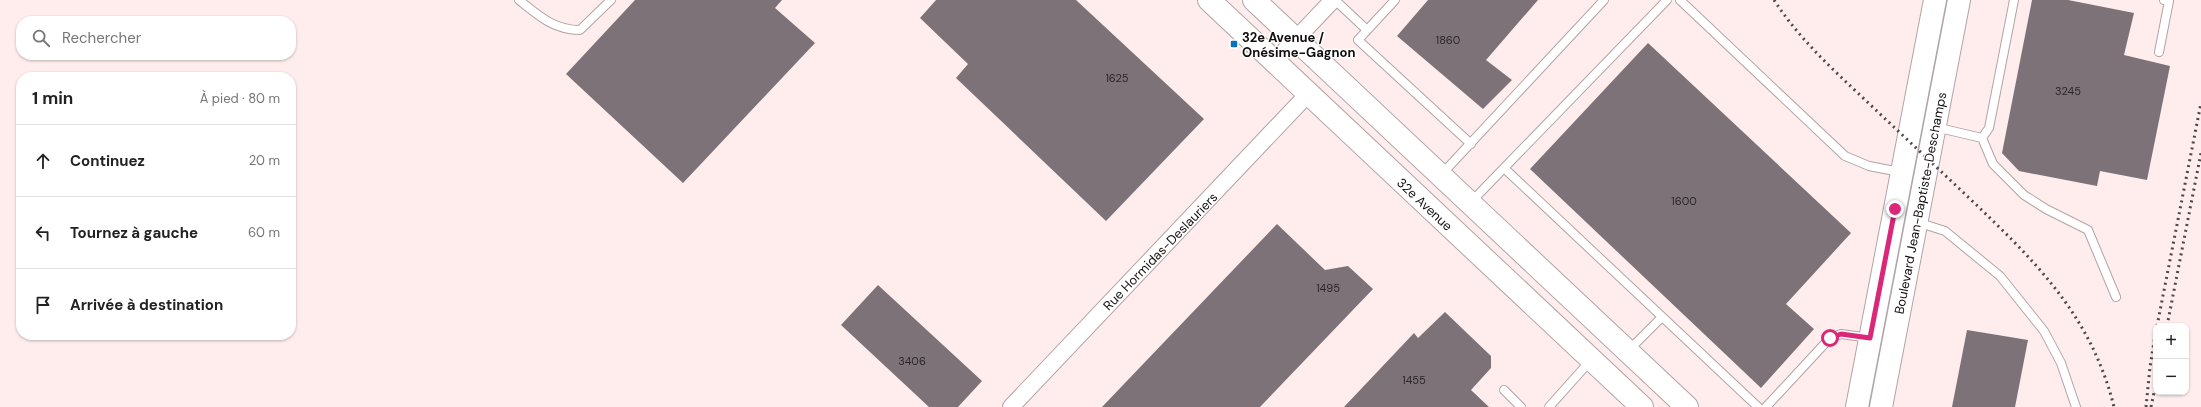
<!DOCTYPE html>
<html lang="fr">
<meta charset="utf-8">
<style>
:root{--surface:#fff;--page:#f2f2f2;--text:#222;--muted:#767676;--line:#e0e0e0}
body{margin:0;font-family:"DM Sans",sans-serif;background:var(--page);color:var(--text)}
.controls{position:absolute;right:12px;bottom:12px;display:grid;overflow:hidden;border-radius:8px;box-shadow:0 1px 3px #0004}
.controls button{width:36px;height:36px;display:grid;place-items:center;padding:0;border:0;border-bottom:1px solid var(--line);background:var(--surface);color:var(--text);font:20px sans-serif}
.stop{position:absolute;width:12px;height:12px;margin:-9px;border:3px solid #db2777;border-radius:50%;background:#fff}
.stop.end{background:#db2777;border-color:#fff;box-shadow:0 1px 4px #0008}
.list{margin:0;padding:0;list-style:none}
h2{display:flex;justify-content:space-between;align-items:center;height:52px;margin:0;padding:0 16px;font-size:17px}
h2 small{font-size:13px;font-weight:400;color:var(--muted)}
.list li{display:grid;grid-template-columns:26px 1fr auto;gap:12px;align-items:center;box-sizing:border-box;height:72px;padding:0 16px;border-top:1px solid var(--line)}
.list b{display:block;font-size:15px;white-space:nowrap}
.list em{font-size:13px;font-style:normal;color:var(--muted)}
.icon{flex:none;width:22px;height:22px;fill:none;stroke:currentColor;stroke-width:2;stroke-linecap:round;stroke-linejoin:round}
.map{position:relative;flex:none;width:2201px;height:407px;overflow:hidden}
.search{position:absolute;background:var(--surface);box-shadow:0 1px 3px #0004;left:16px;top:16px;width:280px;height:44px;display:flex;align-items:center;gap:10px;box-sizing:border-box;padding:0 14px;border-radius:16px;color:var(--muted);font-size:15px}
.panel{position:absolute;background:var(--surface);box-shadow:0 1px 3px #0004;left:16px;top:72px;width:280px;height:268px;border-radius:16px}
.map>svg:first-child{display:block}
</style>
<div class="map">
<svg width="2201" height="407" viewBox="0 0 2201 407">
<rect width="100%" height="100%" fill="#fef9f9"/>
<!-- built -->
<path fill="#ffedee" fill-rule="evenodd" d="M 0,0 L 2201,0 L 2201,407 L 0,407 ZM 21,21 L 291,21 L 291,55 L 21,55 ZM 21,77 L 291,77 L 291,335 L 21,335 ZM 2156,326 L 2186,326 L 2186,392 L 2156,392 Z"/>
<!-- building -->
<path fill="#7c7277" d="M 635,0 L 782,0 L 775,8 L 815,43 L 683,183 L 566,74 Z
M 936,0 L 1076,0 L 1204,119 L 1106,221 L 956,78 L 968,64 L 920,18 Z
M 1428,0 L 1538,0 L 1486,60 L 1512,80 L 1483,109 L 1397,36 Z
M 2032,0 L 2068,0 L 2134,13 L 2124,55 L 2170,66 L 2147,180 L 2100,171 L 2097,186 L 2019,171 L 2002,153 Z
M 1648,43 L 1851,233 L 1786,304 L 1814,329 L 1761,388 L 1530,169 Z
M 1277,224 L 1325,270 L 1348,266 L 1373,289 L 1260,407 L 1102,407 Z
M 878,285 L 982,381 L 958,407 L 929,407 L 841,325 Z
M 1445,312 L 1491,356 L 1491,368 L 1471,390 L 1489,407 L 1344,407 L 1414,333 L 1418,338 Z
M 1967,330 L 2028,340 L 2015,407 L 1952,407 Z"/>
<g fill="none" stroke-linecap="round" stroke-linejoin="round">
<defs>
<path id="lane" d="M 519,0 C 539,16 554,30 580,30 L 611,0
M 1335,0 L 1367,30
M 1395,0 L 1358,40 L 1471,144
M 1680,0 L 1845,156 L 1869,166 L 1900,172
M 2159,52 L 2169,1 L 2164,0
M 1935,127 L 1982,138 L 1989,128 L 2014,0
M 1982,138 L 1993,164 L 2024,195 L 2046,209 L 2088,230 L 2116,297
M 1504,168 L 1667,0
M 1441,175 L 1604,0
M 1471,202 L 1504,168 L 1758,407
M 1917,222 L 1945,231 L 2000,276 L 2044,331 L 2061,363 L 2076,407
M 1628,351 L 1662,317
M 1504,390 L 1521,407
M 1549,407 L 1591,360
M 1766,407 L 1830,338 L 1841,334 L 1870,338"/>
<path id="street" d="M 1274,62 L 1333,0
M 1011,407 L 1308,94"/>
<path id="secondary" d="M 1209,0 L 1642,407
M 1254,0 L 1687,407
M 1857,407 L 1935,0
M 1881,407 L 1959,0"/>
</defs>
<!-- lane casing -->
<use href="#lane" stroke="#b1a4a5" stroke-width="10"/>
<!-- street casing -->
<use href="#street" stroke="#b1a4a5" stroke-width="18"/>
<!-- secondary casing -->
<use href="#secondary" stroke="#b1a4a5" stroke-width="24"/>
<!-- lane -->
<use href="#lane" stroke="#fff" stroke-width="8"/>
<!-- street -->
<use href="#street" stroke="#fff" stroke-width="16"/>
<!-- secondary -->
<use href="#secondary" stroke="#fff" stroke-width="22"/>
<!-- rail -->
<path stroke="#4d4848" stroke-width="3" stroke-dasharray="2 4" stroke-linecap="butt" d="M 1774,0 C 1798,37 1829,66 1861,96 C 1896,129 1931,162 1966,195 C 2033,259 2091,314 2114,407
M 2157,326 L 2201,103
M 2167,326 L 2201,153
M 2146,407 L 2150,367 L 2156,329
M 2151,407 L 2156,383"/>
</g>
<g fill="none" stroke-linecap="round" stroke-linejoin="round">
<!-- route -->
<path stroke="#db2777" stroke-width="5" d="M 1830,338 L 1841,334 L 1870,338 L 1895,209"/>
</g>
<!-- markers -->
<rect fill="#0c71bc" stroke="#fff" stroke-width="1.5" x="1230" y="40" width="8" height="8" rx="2"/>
<g text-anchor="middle" stroke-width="3" stroke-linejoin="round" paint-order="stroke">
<!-- number labels -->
<g font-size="11" fill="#2c2628">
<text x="1448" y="44">1860</text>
<text x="1117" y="82">1625</text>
<text x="2068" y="95">3245</text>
<text x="1684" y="205">1600</text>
<text x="1328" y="292">1495</text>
<text x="912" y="365">3406</text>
<text x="1414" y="384">1455</text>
</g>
<!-- poi labels -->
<g font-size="13" font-weight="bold" fill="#120d0e" stroke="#fff" text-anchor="start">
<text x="1242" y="42">32e Avenue /<tspan x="1242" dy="15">Onésime-Gagnon</tspan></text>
</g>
<!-- street labels -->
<g font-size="13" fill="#120d0e" stroke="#fff">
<text transform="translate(1920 203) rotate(-79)" y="5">Boulevard Jean-Baptiste-Deschamps</text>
<text transform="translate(1425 204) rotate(43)" y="5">32e Avenue</text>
<text transform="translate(1160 251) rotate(-46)" y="5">Rue Hormidas-Deslauriers</text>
</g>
</g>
</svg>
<div class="controls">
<button>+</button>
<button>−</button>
</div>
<div class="stop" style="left:1830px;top:338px"></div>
<div class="stop end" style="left:1895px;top:209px"></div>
<div class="search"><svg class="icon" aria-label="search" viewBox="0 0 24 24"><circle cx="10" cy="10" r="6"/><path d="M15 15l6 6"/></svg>Rechercher</div>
<section class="panel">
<h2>1 min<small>À pied · 80 m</small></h2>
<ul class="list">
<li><svg class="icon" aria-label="ahead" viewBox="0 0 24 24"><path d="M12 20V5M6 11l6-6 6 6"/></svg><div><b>Continuez</b></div><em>20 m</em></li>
<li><svg class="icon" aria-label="left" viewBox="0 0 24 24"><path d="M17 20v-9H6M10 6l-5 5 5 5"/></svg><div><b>Tournez à gauche</b></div><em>60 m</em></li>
<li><svg class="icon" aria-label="arrive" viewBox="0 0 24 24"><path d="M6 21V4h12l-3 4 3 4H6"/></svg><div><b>Arrivée à destination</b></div></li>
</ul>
</section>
</div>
